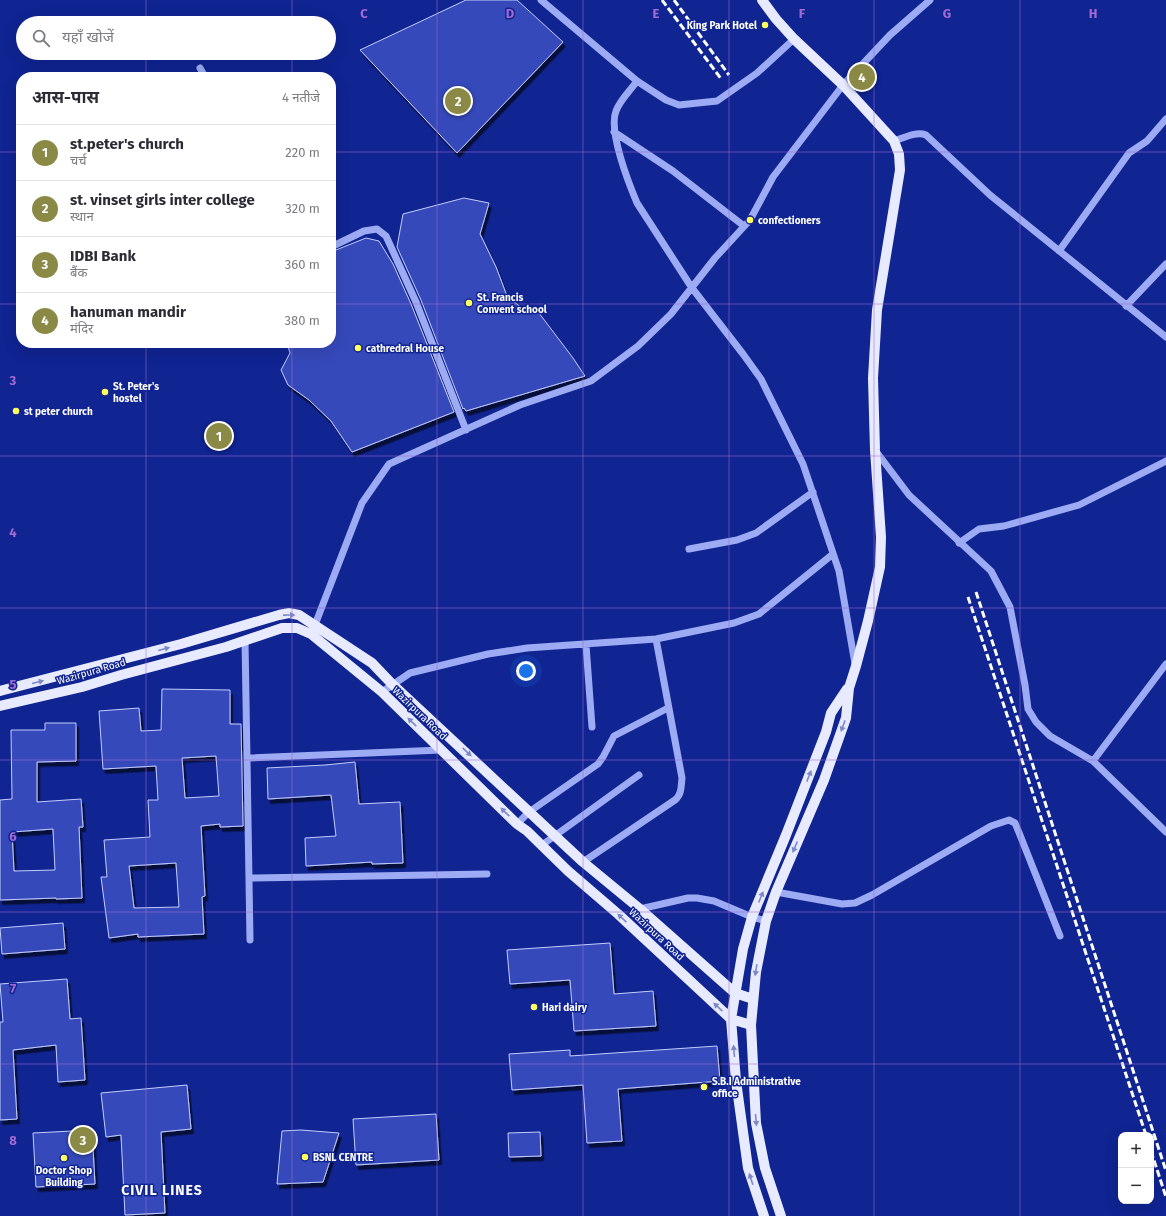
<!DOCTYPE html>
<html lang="hi">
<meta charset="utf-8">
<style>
:root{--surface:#fff;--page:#f2f2f3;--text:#2b2b33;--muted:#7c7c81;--line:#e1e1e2;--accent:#8a8a46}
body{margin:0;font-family:"Fira Sans","Noto Sans Devanagari",sans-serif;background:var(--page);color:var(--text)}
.controls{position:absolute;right:12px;bottom:12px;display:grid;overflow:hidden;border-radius:8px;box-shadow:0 4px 16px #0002}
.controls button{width:36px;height:36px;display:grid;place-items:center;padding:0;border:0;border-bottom:1px solid var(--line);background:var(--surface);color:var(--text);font:20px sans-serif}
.you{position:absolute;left:526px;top:671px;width:14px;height:14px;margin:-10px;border:3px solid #fff;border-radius:50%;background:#1a73e8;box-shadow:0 0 0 6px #1a73e833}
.badge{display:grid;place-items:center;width:26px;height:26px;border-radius:50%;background:var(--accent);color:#fff;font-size:13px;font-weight:700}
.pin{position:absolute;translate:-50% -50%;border:2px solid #fff;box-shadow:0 1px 4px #0006}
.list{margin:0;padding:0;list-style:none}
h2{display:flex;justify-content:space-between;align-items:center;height:52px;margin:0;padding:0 16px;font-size:17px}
h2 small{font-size:13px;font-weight:400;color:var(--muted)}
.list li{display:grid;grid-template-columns:26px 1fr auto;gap:12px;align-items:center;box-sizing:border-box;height:56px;padding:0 16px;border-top:1px solid var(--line)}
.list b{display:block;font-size:15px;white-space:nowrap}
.list p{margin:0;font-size:13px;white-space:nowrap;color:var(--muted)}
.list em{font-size:13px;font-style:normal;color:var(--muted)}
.icon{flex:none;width:22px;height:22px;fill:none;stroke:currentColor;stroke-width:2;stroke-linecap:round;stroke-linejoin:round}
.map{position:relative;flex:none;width:1166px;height:1216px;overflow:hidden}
.search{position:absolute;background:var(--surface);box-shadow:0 4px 16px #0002;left:16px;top:16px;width:320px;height:44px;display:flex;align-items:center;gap:10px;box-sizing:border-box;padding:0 14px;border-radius:22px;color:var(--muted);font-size:15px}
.panel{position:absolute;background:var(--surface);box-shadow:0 4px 16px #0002;left:16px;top:72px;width:320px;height:276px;border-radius:16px}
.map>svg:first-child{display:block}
</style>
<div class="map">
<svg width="1166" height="1216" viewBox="0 0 1166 1216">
<defs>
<filter id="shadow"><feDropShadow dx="2.5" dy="4.5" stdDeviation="0" flood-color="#0009"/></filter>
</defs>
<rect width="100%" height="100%" fill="#102492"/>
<!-- building -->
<path fill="#3449ba" stroke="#c4cdfe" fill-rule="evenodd" filter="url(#shadow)" d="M 466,0 L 517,0 L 563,42 L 457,153 L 360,50 Z
M 464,198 L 489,203 L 480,234 L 496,267 L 507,296 L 523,309 L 539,313 L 573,358 L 585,376 L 466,411 L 464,408 L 463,409 L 421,300 L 397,247 L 403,214 Z
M 366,238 L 379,241 L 393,264 L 411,304 L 454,412 L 352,452 L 331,421 L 309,400 L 288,385 L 281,370 L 290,353 L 287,343 L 331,343 L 331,252 Z
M 162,689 L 230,690 L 230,724 L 241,724 L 243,826 L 220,827 L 220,824 L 201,826 L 205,896 L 202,897 L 204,934 L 138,937 L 138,934 L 109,938 L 101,877 L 107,877 L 104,840 L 150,837 L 148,800 L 158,800 L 156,766 L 103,769 L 99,711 L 139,708 L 141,731 L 161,730 ZM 216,756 L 219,796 L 185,798 L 182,758 ZM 176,863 L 179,907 L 134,908 L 129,866 Z
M 45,723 L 76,723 L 76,761 L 37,762 L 37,802 L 81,799 L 83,827 L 79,827 L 82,898 L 56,899 L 56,898 L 0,900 L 0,800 L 12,799 L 11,730 L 45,730 ZM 53,829 L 55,870 L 14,871 L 12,832 Z
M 355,762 L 359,804 L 400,802 L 403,863 L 372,864 L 372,862 L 306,866 L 305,838 L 336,836 L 331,795 L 268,799 L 267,768 L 325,765 Z
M 63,923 L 65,949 L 2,954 L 0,928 Z
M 610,943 L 614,994 L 653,991 L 656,1026 L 574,1031 L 570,980 L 510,984 L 507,950 Z
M 67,979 L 70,1019 L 81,1018 L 85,1080 L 58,1082 L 56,1045 L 13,1050 L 17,1119 L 0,1120 L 0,1022 L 3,1022 L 0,984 Z
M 717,1046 L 720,1081 L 618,1089 L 622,1141 L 587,1143 L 583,1085 L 512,1090 L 509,1054 L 570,1050 L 570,1056 Z
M 187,1085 L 191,1129 L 161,1132 L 165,1213 L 125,1215 L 121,1135 L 106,1137 L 101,1093 Z
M 436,1114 L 439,1160 L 356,1165 L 353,1119 Z
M 92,1130 L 95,1184 L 36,1187 L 33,1133 Z
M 301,1130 L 339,1133 L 323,1182 L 277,1184 L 282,1131 Z
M 540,1132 L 541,1156 L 509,1157 L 508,1133 Z"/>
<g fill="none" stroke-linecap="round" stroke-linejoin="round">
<!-- minor -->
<path stroke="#9cabf3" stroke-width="7" d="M 541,0 L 637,81 L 666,100 L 679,105 L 717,101 L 757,73 L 794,39
M 200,68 L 205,77
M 637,81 C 630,91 620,100 616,111 C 608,131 629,184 637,203 L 692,288 L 743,354 L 761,379 L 803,464 L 839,571 L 855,664
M 614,132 L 673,171 L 744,226
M 894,141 C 904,138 916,131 926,135 L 990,195 L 1166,337
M 331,247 L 364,231 L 377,229 L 386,236 L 416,302 L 466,430
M 1059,251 L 1129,153 L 1147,141 L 1166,119
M 1126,306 L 1166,264
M 875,450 L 909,495 L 991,571 L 1010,607 L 1025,685 L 1028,709 L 1036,722 L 1050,736 L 1093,761 L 1166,832
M 959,543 L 979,529 L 1004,526 L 1079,505 L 1166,461
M 689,549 L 737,540 L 756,533 L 813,492
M 313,630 L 362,503 L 389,464 L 520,405 L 591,381 L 638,346 L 671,314 L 715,258 L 750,220 L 773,177 L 843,85 L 890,35 L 930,0
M 245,640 L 250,940
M 586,645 L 592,727
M 382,692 L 410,673 L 488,654 L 527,648 L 656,639 L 734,623 L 759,614 L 833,554
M 248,758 L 441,750
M 1093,761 L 1166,664
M 517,824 L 529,812 L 598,764 L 603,757 L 614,736 L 668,708
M 542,845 L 639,775
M 583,862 L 675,800 C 682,794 681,786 682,778 L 656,639
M 250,878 L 487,874
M 776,892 L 842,904 L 855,903 L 872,895 L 991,826 L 1009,820 L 1015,823 L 1020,835 L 1060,936
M 640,909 L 688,898 L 697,898 L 714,901 L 752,917 L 766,921"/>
<!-- major -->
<path stroke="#e8ebff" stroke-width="10" d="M 762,0 L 776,19 L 794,39 L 843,85 L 894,141 L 899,154 L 900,170 L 877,310 L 873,378 L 875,450 L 881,537 L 880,567 L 868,621 L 856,666 L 849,688 L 846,718 L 824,780 L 776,892 L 766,921 L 756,972 L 751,1025 L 756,1123 L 765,1168 L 781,1216
M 0,691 L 181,644 L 279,615 L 289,613 L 299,615 L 372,663 L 392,684 L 583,862 L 640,909 L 735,993 L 753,999
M 0,706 L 82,687 L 121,675 L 226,647 L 282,628 L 297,628 L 311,634 L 382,692 L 517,824 L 527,831 L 568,871 L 618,914 L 731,1019 L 751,1025
M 764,1216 L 748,1168 L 736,1081 L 731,1019 L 743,949 L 752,917 L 786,835 L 826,732 L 831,713 L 847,689"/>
<!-- rail -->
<path stroke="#fff" stroke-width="3" stroke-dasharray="7 3" stroke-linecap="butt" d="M 662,0 L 722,80
M 674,0 L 729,75
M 976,592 L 1166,1171
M 968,597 L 1146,1135
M 1151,1151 L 1166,1197"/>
</g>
<!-- one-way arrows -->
<defs><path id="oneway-solid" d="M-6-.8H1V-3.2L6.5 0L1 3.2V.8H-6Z"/></defs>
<g fill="#7c88c8">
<use href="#oneway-solid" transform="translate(289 615) rotate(-1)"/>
<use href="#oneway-solid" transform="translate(164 649) rotate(-15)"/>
<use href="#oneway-solid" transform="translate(38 682) rotate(-14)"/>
<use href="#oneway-solid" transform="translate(412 722) rotate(-136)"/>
<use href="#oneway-solid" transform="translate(843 726) rotate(110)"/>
<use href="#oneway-solid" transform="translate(467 752) rotate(43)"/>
<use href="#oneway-solid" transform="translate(809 776) rotate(-69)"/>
<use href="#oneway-solid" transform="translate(505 812) rotate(-136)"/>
<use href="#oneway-solid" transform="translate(795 847) rotate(113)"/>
<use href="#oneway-solid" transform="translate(761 897) rotate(-68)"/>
<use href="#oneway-solid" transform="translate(622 918) rotate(-137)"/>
<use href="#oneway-solid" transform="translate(756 970) rotate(99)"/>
<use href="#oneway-solid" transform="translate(718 1007) rotate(-137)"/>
<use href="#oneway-solid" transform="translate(734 1051) rotate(-95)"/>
<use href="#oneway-solid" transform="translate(756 1120) rotate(85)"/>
<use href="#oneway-solid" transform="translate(751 1179) rotate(-108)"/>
</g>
<!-- grid -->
<path fill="none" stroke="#a36bd2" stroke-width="1" stroke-opacity="0.55" d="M 146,0 L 146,23M 292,0 L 292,23M 437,0 L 437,1216M 583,0 L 583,1216M 729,0 L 729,1216M 874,0 L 874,1216M 1020,0 L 1020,1216M 146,53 L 146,77M 292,53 L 292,77M 0,152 L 21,152M 331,152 L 1166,152M 0,304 L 21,304M 331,304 L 1166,304M 146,343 L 146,1216M 292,343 L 292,1216M 0,456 L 1166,456M 0,608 L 1166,608M 0,760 L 1166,760M 0,912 L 1166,912M 0,1064 L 1166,1064"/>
<!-- markers -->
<g fill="#ffff5e" stroke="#102492" stroke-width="1.5">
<circle cx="765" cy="25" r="4"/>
<circle cx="750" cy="220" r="4"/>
<circle cx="469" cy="303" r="4"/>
<circle cx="358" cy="348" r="4"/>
<circle cx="105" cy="392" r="4"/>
<circle cx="16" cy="411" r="4"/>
<circle cx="534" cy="1007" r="4"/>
<circle cx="704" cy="1087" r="4"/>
<circle cx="305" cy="1157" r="4"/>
<circle cx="64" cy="1158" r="4"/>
</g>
<g text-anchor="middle" stroke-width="3" stroke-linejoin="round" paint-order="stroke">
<!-- poi labels -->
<g font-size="10" font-weight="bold" fill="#fff" stroke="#102492" text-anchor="start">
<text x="757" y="29" text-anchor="end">King Park Hotel</text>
<text x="758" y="224">confectioners</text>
<text x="477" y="301">St. Francis<tspan x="477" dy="12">Convent school</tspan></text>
<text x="366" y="352">cathredral House</text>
<text x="113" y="390">St. Peter's<tspan x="113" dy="12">hostel</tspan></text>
<text x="24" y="415">st peter church</text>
<text x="542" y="1011">Hari dairy</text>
<text x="712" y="1085">S.B.I Administrative<tspan x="712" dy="12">office</tspan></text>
<text x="313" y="1161">BSNL CENTRE</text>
<text x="64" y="1174" text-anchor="middle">Doctor Shop<tspan x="64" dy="12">Building</tspan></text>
</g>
<!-- street labels -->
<g font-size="10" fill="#fff" stroke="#102492">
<text transform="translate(91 671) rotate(-16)" y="4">Wazirpura Road</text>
<text transform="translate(420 713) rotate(44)" y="4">Wazirpura Road</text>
<text transform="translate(657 934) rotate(43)" y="4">Wazirpura Road</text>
</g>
<!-- district labels -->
<g font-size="14" font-weight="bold" letter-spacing="1" fill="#fff" stroke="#102492">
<text x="162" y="1195">CIVIL LINES</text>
</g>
</g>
<g font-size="13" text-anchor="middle" font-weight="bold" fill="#a36bd2" stroke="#102492" stroke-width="3" stroke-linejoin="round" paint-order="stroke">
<text x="364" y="18">C</text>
<text x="510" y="18">D</text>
<text x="656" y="18">E</text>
<text x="802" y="18">F</text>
<text x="947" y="18">G</text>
<text x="1093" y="18">H</text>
<text x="13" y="385">3</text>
<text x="13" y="537">4</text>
<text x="13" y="689">5</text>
<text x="13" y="841">6</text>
<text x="13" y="993">7</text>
<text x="13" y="1145">8</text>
</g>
</svg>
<div class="controls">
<button>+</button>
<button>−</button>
</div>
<div class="you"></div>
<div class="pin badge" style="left:219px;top:436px">1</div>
<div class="pin badge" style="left:458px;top:101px">2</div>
<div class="pin badge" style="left:83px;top:1140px">3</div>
<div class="pin badge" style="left:862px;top:77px">4</div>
<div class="search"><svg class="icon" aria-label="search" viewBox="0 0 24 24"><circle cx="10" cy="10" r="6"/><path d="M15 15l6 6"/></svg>यहाँ खोजें</div>
<section class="panel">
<h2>आस-पास<small>4 नतीजे</small></h2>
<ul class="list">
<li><span class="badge">1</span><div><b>st.peter's church</b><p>चर्च</p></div><em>220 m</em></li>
<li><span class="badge">2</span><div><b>st. vinset girls inter college</b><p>स्थान</p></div><em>320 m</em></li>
<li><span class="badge">3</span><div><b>IDBI Bank</b><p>बैंक</p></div><em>360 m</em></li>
<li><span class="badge">4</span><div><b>hanuman mandir</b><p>मंदिर</p></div><em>380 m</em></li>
</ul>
</section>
</div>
